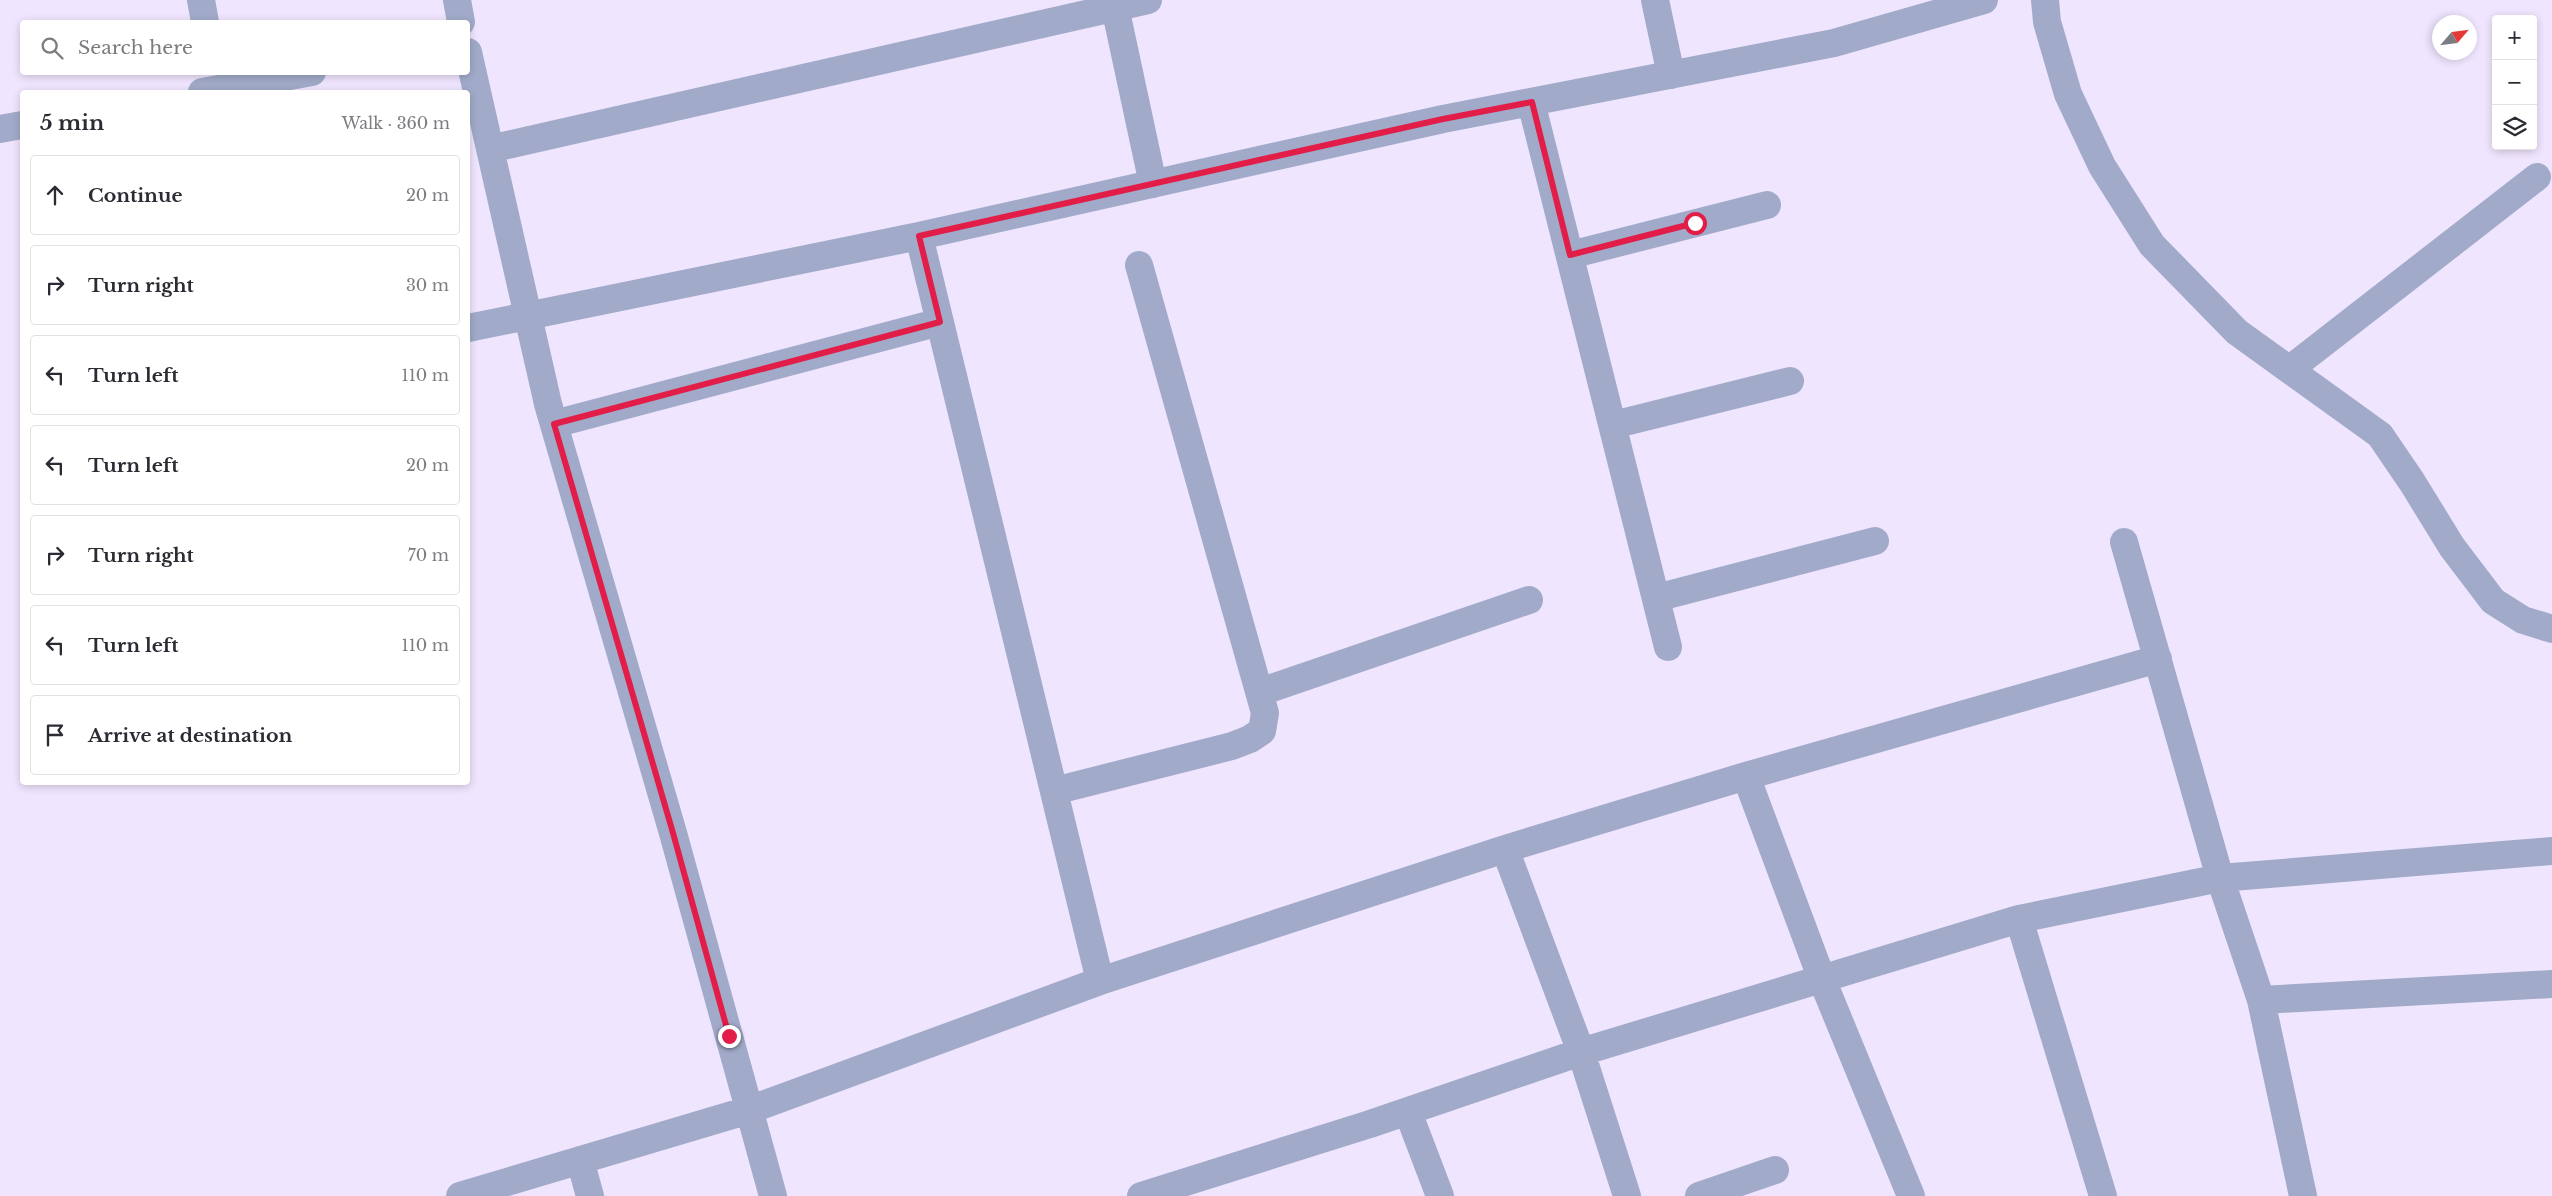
<!DOCTYPE html>
<meta charset="utf-8">
<style>
:root{--surface:#fff;--page:#f7f7f7;--text:#2b2b33;--muted:#7c7c81;--line:#e1e1e2}
body{margin:0;font-family:"Libre Baskerville",serif;background:var(--page);color:var(--text)}
.controls{position:absolute;right:15px;top:15px;display:grid;overflow:hidden;border-radius:5px;box-shadow:0 2px 8px #0003}
.controls button{width:45px;height:45px;display:grid;place-items:center;padding:0;border:0;border-bottom:1px solid var(--line);background:var(--surface);color:var(--text);font:25px sans-serif}
.compass{position:absolute;left:2432px;top:15px;width:45px;height:45px;border-radius:50%;background:var(--surface);box-shadow:0 2px 8px #0003;rotate:62deg}
.stop{position:absolute;width:15px;height:15px;margin:-11px;border:4px solid #e11d48;border-radius:50%;background:#fff}
.stop.end{background:#e11d48;border-color:#fff;box-shadow:0 1px 5px #0008}
.list{margin:0;padding:0;list-style:none}
h2{display:flex;justify-content:space-between;align-items:center;height:65px;margin:0;padding:0 20px;font-size:21px}
h2 small{font-size:16px;font-weight:400;color:var(--muted)}
.list li{display:grid;grid-template-columns:32px 1fr auto;gap:15px;align-items:center;box-sizing:border-box;height:80px;margin:0 10px 10px;padding:0 10px;border:1px solid var(--line);border-radius:5px}
.list b{display:block;font-size:19px;white-space:nowrap}
.list em{font-size:16px;font-style:normal;color:var(--muted)}
.icon{flex:none;width:28px;height:28px;fill:none;stroke:currentColor;stroke-width:2;stroke-linecap:round;stroke-linejoin:round}
.map{position:relative;flex:none;width:2552px;height:1196px;overflow:hidden}
.search{position:absolute;background:var(--surface);box-shadow:0 2px 8px #0003;left:20px;top:20px;width:450px;height:55px;display:flex;align-items:center;gap:12px;box-sizing:border-box;padding:0 18px;border-radius:5px;color:var(--muted);font-size:19px}
.panel{position:absolute;background:var(--surface);box-shadow:0 2px 8px #0003;left:20px;top:90px;width:450px;height:695px;border-radius:5px}
.map>svg:first-child{display:block}
</style>
<div class="map">
<svg width="2552" height="1196" viewBox="0 0 2552 1196">
<rect width="100%" height="100%" fill="#f0e5fe"/>
<g fill="none" stroke-linecap="round" stroke-linejoin="round">
<!-- street -->
<path stroke="#a1abc9" stroke-width="28" d="M 201,0 L 205,22
M 457,0 L 461,22
M 1655,0 L 1671,75
M 2045,0 L 2047,22 L 2068,94 L 2102,166 L 2152,245 L 2237,332 L 2380,435 L 2412,482 L 2452,547 L 2493,601 L 2523,620 L 2552,629
M 1115,7 L 1153,184
M 468,52 L 548,404 L 673,833 L 773,1196
M 202,92 L 312,72
M 1531,102 L 1668,647
M 0,129 L 22,125
M 490,149 L 1148,0
M 919,236 L 1100,981
M 1570,255 L 1767,205
M 468,328 L 919,236 L 1443,119 L 1834,43 L 1984,0
M 2290,369 L 2537,177
M 554,424 L 940,322
M 1613,425 L 1790,381
M 2124,542 L 2220,878 L 2261,1000 L 2303,1196
M 1656,598 L 1875,541
M 1260,692 L 1529,600
M 1746,776 L 1821,977 L 1911,1196
M 1054,791 L 1232,746 L 1250,739 L 1262,731 L 1265,713 L 1139,265
M 1505,849 L 1581,1052 L 1627,1196
M 2019,919 L 2103,1196
M 2261,1000 L 2552,984
M 1408,1112 L 1440,1196
M 580,1160 L 590,1196
M 460,1196 L 749,1110 L 1100,981 L 1505,849 L 1746,776 L 2158,659
M 1141,1196 L 1370,1124 L 1581,1052 L 2019,919 L 2220,878 L 2552,851
M 1699,1196 L 1775,1170"/>
</g>
<g fill="none" stroke-linecap="round" stroke-linejoin="round">
<!-- route -->
<path stroke="#e11d48" stroke-width="6" d="M 729,1036 L 673,833 L 554,424 L 940,322 L 919,236 L 1443,119 L 1532,102 L 1570,255 L 1695,223"/>
</g>
</svg>
<div class="controls">
<button>+</button>
<button>−</button>
<button><svg class="icon" aria-label="layers" viewBox="0 0 24 24"><path d="M12 4l9 5-9 5-9-5zM3 14l9 5 9-5"/></svg></button>
</div>
<svg class="compass" viewBox="-18 -18 36 36"><path d="M0-13l5 13h-10z" fill="#e53935"/><path d="M0 13l5-13h-10z" fill="#7c7c81"/></svg>
<div class="stop" style="left:1695px;top:223px"></div>
<div class="stop end" style="left:729px;top:1036px"></div>
<div class="search"><svg class="icon" aria-label="search" viewBox="0 0 24 24"><circle cx="10" cy="10" r="6"/><path d="M15 15l6 6"/></svg>Search here</div>
<section class="panel">
<h2>5 min<small>Walk · 360 m</small></h2>
<ul class="list">
<li><svg class="icon" aria-label="ahead" viewBox="0 0 24 24"><path d="M12 20V5M6 11l6-6 6 6"/></svg><div><b>Continue</b></div><em>20 m</em></li>
<li><svg class="icon" aria-label="right" viewBox="0 0 24 24"><path d="M7 20v-9h11M14 6l5 5-5 5"/></svg><div><b>Turn right</b></div><em>30 m</em></li>
<li><svg class="icon" aria-label="left" viewBox="0 0 24 24"><path d="M17 20v-9H6M10 6l-5 5 5 5"/></svg><div><b>Turn left</b></div><em>110 m</em></li>
<li><svg class="icon" aria-label="left" viewBox="0 0 24 24"><path d="M17 20v-9H6M10 6l-5 5 5 5"/></svg><div><b>Turn left</b></div><em>20 m</em></li>
<li><svg class="icon" aria-label="right" viewBox="0 0 24 24"><path d="M7 20v-9h11M14 6l5 5-5 5"/></svg><div><b>Turn right</b></div><em>70 m</em></li>
<li><svg class="icon" aria-label="left" viewBox="0 0 24 24"><path d="M17 20v-9H6M10 6l-5 5 5 5"/></svg><div><b>Turn left</b></div><em>110 m</em></li>
<li><svg class="icon" aria-label="arrive" viewBox="0 0 24 24"><path d="M6 21V4h12l-3 4 3 4H6"/></svg><div><b>Arrive at destination</b></div></li>
</ul>
</section>
</div>
